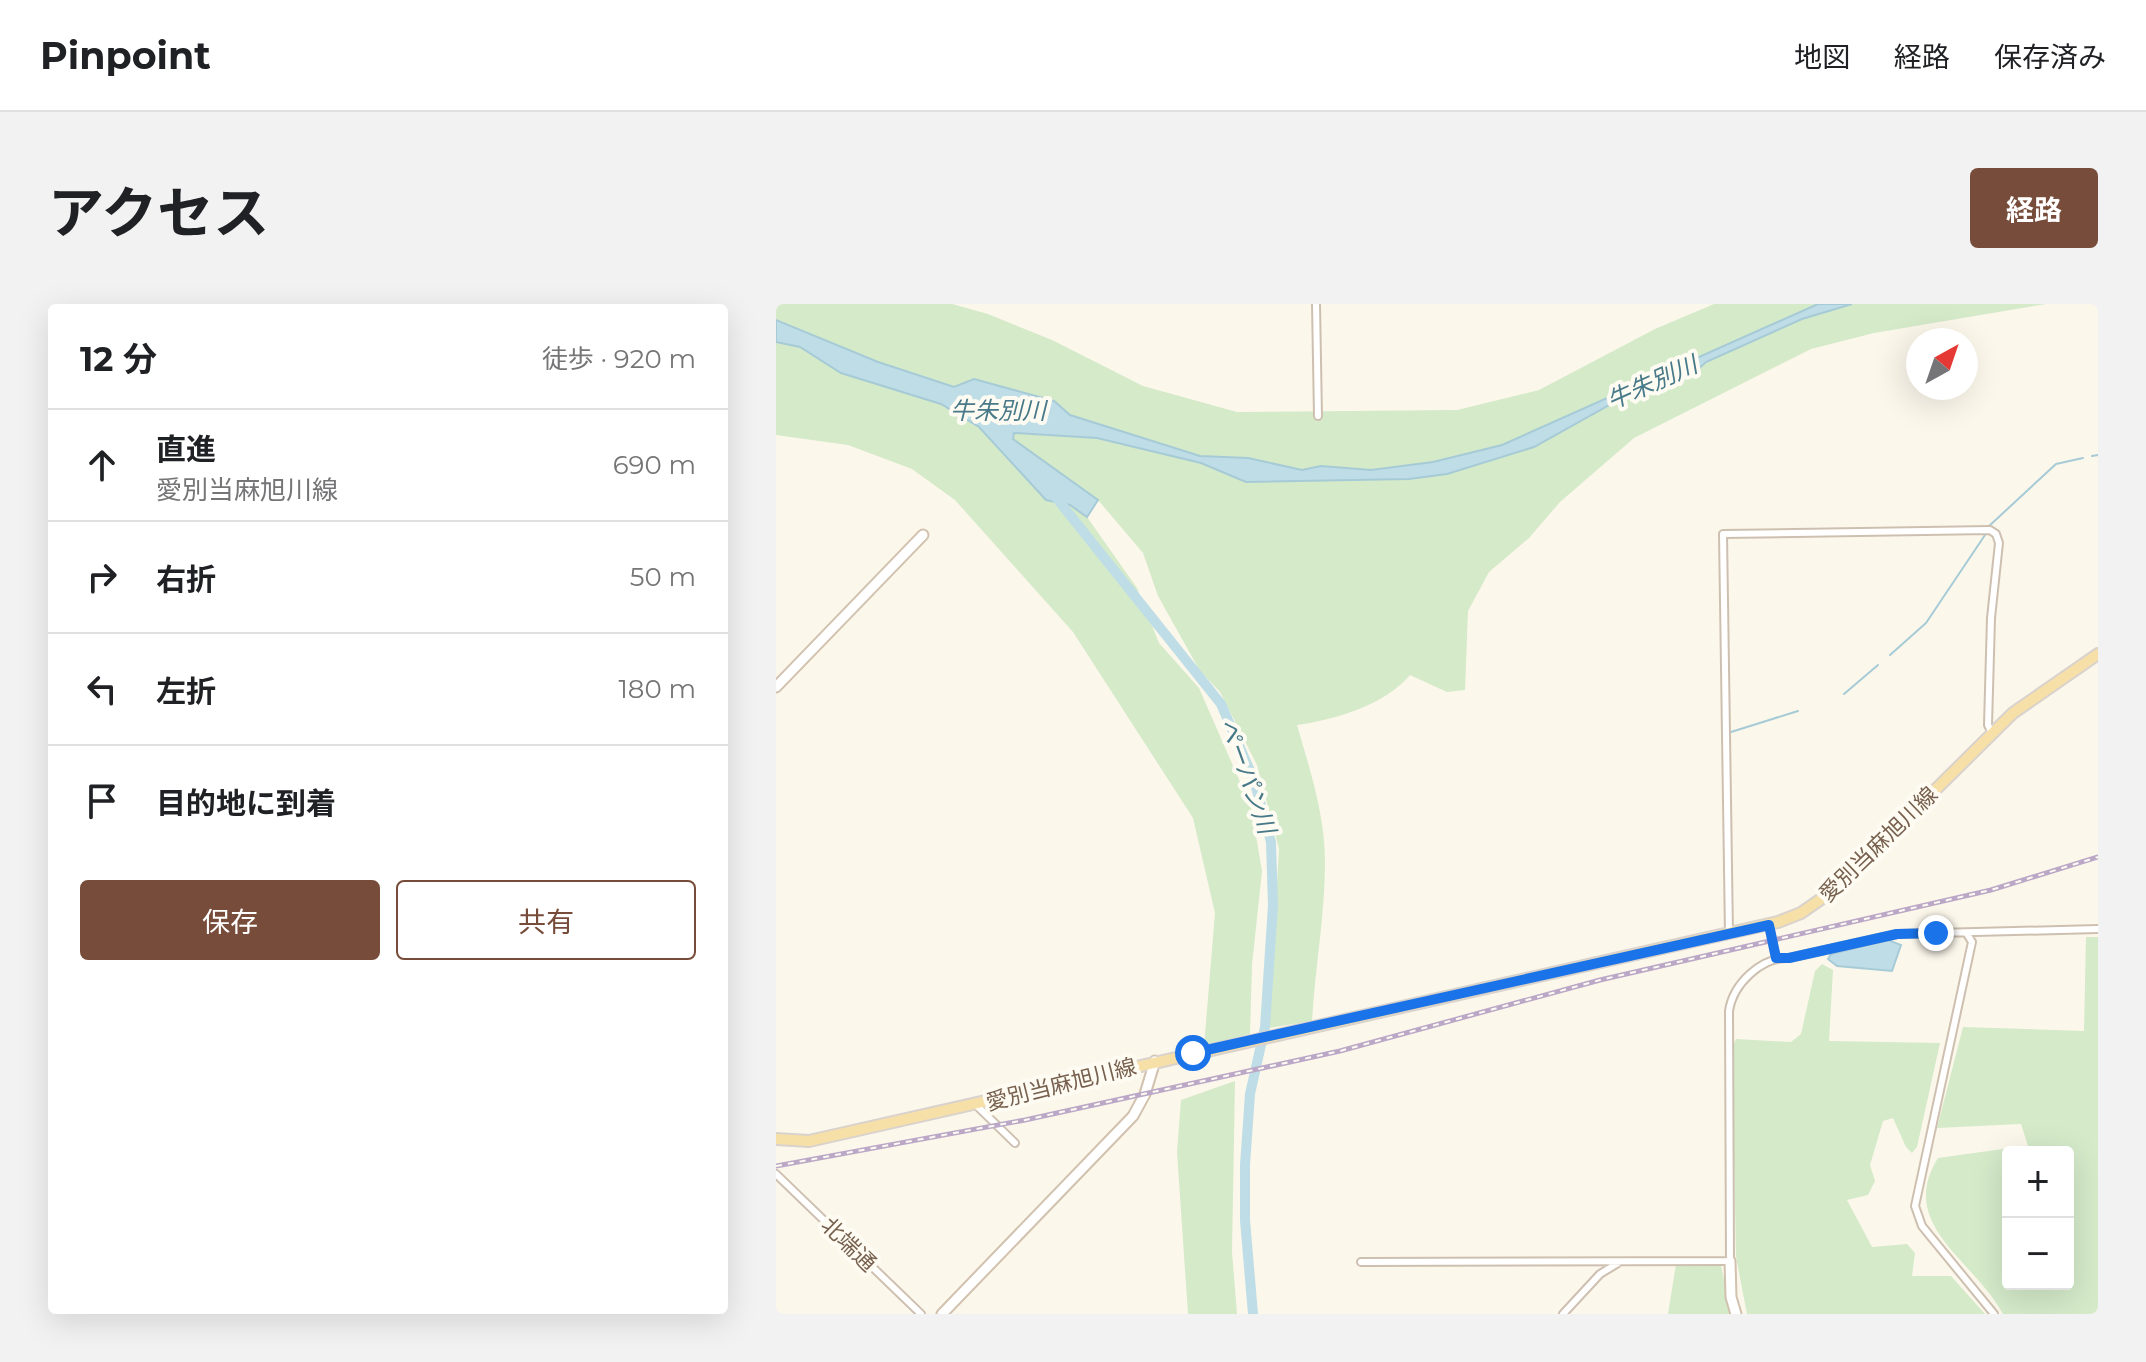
<!DOCTYPE html>
<html lang="ja">
<meta charset="utf-8">
<style>
:root{--surface:#fff;--page:#f2f2f2;--text:#202124;--muted:#757577;--line:#e0e0e0;--accent:#774c3a}
body{margin:0;font-family:Montserrat,"Noto Sans JP",sans-serif;background:var(--page);color:var(--text)}
.controls{position:absolute;right:24px;bottom:24px;display:grid;overflow:hidden;border-radius:8px;box-shadow:0 8px 32px #0002}
.controls button{width:72px;height:72px;display:grid;place-items:center;padding:0;border:0;border-bottom:2px solid var(--line);background:var(--surface);color:var(--text);font:40px sans-serif}
.compass{position:absolute;left:1130px;top:24px;width:72px;height:72px;border-radius:50%;background:var(--surface);box-shadow:0 8px 32px #0002;rotate:40deg}
.stop{position:absolute;width:24px;height:24px;margin:-18px;border:6px solid #1a73e8;border-radius:50%;background:#fff}
.stop.end{background:#1a73e8;border-color:#fff;box-shadow:0 2px 8px #0008}
.list{margin:0;padding:0;list-style:none}
h2{display:flex;justify-content:space-between;align-items:center;height:104px;margin:0;padding:0 32px;font-size:34px}
h2 small{font-size:26px;font-weight:400;color:var(--muted)}
.list li{display:grid;grid-template-columns:52px 1fr auto;gap:24px;align-items:center;box-sizing:border-box;height:112px;padding:0 32px;border-top:2px solid var(--line)}
.list b{display:block;font-size:30px;white-space:nowrap}
.list p{margin:0;font-size:26px;white-space:nowrap;color:var(--muted)}
.list em{font-size:26px;font-style:normal;color:var(--muted)}
.actions{display:flex;gap:16px;padding:24px 32px}
.actions a{flex:1;padding:18px 0;border:2px solid var(--accent);border-radius:8px;text-align:center;font-size:28px;color:var(--accent)}
.actions .main{background:var(--accent);color:#fff}
.icon{flex:none;width:44px;height:44px;fill:none;stroke:currentColor;stroke-width:2;stroke-linecap:round;stroke-linejoin:round}
.map{position:relative;flex:none;width:1322px;height:1010px;overflow:hidden;border-radius:8px}
header{display:flex;align-items:center;gap:48px;box-sizing:border-box;height:112px;padding:0 40px;background:var(--surface);border-bottom:2px solid var(--line)}
header strong{font-size:38px}
nav{display:flex;gap:44px;margin-inline-start:auto;font-size:28px}
.intro{display:flex;align-items:center;justify-content:space-between;box-sizing:border-box;height:192px;padding:0 48px}
h1{margin:0;font-size:56px}
.button{padding:20px 36px;border-radius:8px;background:var(--accent);color:#fff;font-size:28px;font-weight:700}
main{display:flex;gap:48px;padding:0 48px}
aside{flex:1;background:var(--surface);border-radius:8px;box-shadow:0 8px 32px #0002}
.map>svg:first-child{display:block}
</style>
<header>
<strong>Pinpoint</strong>
<nav><a>地図</a><a>経路</a><a>保存済み</a></nav>
</header>
<div class="intro"><h1>アクセス</h1><a class="button">経路</a></div>
<main>
<aside>
<h2>12 分<small>徒歩 · 920 m</small></h2>
<ul class="list">
<li><svg class="icon" aria-label="ahead" viewBox="0 0 24 24"><path d="M12 20V5M6 11l6-6 6 6"/></svg><div><b>直進</b><p>愛別当麻旭川線</p></div><em>690 m</em></li>
<li><svg class="icon" aria-label="right" viewBox="0 0 24 24"><path d="M7 20v-9h11M14 6l5 5-5 5"/></svg><div><b>右折</b></div><em>50 m</em></li>
<li><svg class="icon" aria-label="left" viewBox="0 0 24 24"><path d="M17 20v-9H6M10 6l-5 5 5 5"/></svg><div><b>左折</b></div><em>180 m</em></li>
<li><svg class="icon" aria-label="arrive" viewBox="0 0 24 24"><path d="M6 21V4h12l-3 4 3 4H6"/></svg><div><b>目的地に到着</b></div></li>
</ul>
<div class="actions"><a class="main">保存</a><a>共有</a></div>
</aside>
<div class="map">
<svg width="1322" height="1010" viewBox="0 0 1322 1010">
<rect width="100%" height="100%" fill="#fcf7eb"/>
<!-- green -->
<path fill="#d4eac9" d="M 0,0 L 176,0 L 212,10 L 276,36 L 367,82 L 461,108 L 681,106 L 763,86 L 879,25 L 938,0 L 1042,0 L 726,141 L 657,158 L 595,166 L 545,162 L 526,166 L 472,154 L 424,152 L 294,111 L 278,96 L 198,75 L 178,83 L 102,58 L 0,16 Z
M 1076,0 L 1270,0 L 1098,29 L 1035,45 L 858,134 L 784,198 L 753,234 L 713,268 L 692,307 L 689,386 L 671,388 L 634,371 C 609,401 558,416 521,421 C 534,466 549,511 549,558 C 549,611 539,664 536,717 L 493,724 L 503,545 L 481,461 L 444,388 L 424,367 L 382,292 L 367,249 L 322,196 L 237,135 L 238,129 L 321,134 L 425,159 L 470,178 L 598,176 L 671,170 L 758,143 L 837,99 L 918,69 L 930,58 L 1026,15 Z
M 0,38 L 24,43 L 65,69 L 165,100 L 203,123 L 270,196 L 294,201 L 311,213 L 361,284 L 383,339 L 423,384 L 475,503 L 486,567 L 476,661 L 474,730 L 428,742 L 439,609 L 417,514 L 297,328 L 179,196 L 136,165 L 72,141 L 0,131 Z
M 1310,633 L 1322,633 L 1322,1010 L 1227,1010 C 1199,957 1120,921 1162,854 L 1241,843 L 1247,848 L 1232,848 L 1232,980 L 1292,980 L 1292,848 L 1254,848 L 1245,820 L 1161,824 L 1187,723 L 1308,727 Z
M 1046,660 L 1057,666 L 1053,737 L 1164,739 L 1141,843 L 1136,849 L 1130,843 L 1117,814 L 1107,817 L 1094,861 L 1099,877 L 1092,891 L 1071,896 L 1096,943 L 1131,940 L 1139,949 L 1136,972 L 1175,972 L 1209,1010 L 971,1010 L 960,953 L 956,744 L 960,735 L 1015,738 L 1025,730 L 1039,667 Z
M 459,777 L 456,948 L 461,1010 L 412,1010 L 401,848 L 405,796 Z
M 900,960 L 945,961 L 955,1010 L 892,1010 Z"/>
<!-- water -->
<path fill="#bfdde6" stroke="#a6cbd7" stroke-width="2" d="M 1042,0 L 1076,0 L 1026,15 L 930,58 L 918,69 L 837,99 L 758,143 L 671,170 L 633,175 L 470,178 L 425,159 L 321,134 L 238,129 L 237,135 L 322,196 L 311,213 L 294,201 L 270,196 L 203,123 L 165,100 L 65,69 L 24,43 L 0,38 L 0,16 L 102,58 L 178,83 L 198,75 L 278,97 L 294,111 L 424,152 L 472,154 L 526,166 L 545,162 L 595,166 L 657,158 L 726,141 Z
M 1112,636 L 1125,641 L 1116,667 L 1061,662 L 1052,655 L 1055,650 Z"/>
<g fill="none" stroke-linecap="round" stroke-linejoin="round">
<!-- stream -->
<path stroke="#a6cbd7" stroke-width="2" d="M 1316,152 L 1322,151
M 1212,223 L 1280,160 L 1307,154
M 1114,351 L 1150,319 L 1209,231
M 1068,390 L 1102,361
M 955,428 L 1022,407"/>
<!-- river -->
<path stroke="#bfdde6" stroke-width="10" d="M 278,191 L 445,400 L 478,476 L 495,538 L 497,601 L 489,723 L 474,790 L 469,861 L 469,916 L 477,1010"/>
<defs>
<path id="street" d="M 540,0 L 542,112
M 993,621 L 1000,654
M 953,630 L 947,230 L 1214,226 L 1220,230 L 1223,239 L 1215,314 L 1212,421 L 1216,429
M 1191,630 L 1196,638 L 1139,902 L 1146,922 L 1218,1010
M 200,801 L 239,839
M 0,870 L 145,1010
M 585,958 L 954,957 L 953,707 C 957,680 985,653 1013,654 L 1121,630 L 1322,625
M 787,1010 L 824,970 L 842,959"/>
<path id="secondary" d="M 0,383 L 147,231
M 954,957 L 955,993 L 960,1010
M 166,1010 L 357,812 L 369,790 L 379,757"/>
<path id="primary" d="M 0,835 L 33,837 L 1002,618 L 1025,609 L 1058,586 L 1237,409 L 1322,350"/>
</defs>
<!-- street casing -->
<use href="#street" stroke="#cec0b0" stroke-width="10"/>
<!-- secondary casing -->
<use href="#secondary" stroke="#d1c1ae" stroke-width="13"/>
<!-- primary casing -->
<use href="#primary" stroke="#d9d2cd" stroke-width="14"/>
<!-- street -->
<use href="#street" stroke="#fff" stroke-width="6"/>
<!-- secondary -->
<use href="#secondary" stroke="#fff" stroke-width="9"/>
<!-- primary -->
<use href="#primary" stroke="#f7e0a7" stroke-width="10"/>
<defs>
<path id="rail" d="M 0,862 L 249,816 L 564,747 L 824,676 L 1215,586 L 1322,553"/>
</defs>
<!-- rail casing -->
<use href="#rail" stroke="#bba8c7" stroke-width="5"/>
<!-- rail -->
<use href="#rail" stroke="#fefbf2" stroke-width="2" stroke-dasharray="6" stroke-linecap="butt"/>
</g>
<g fill="none" stroke-linecap="round" stroke-linejoin="round">
<!-- route -->
<path stroke="#1a73e8" stroke-width="10" d="M 417,749 L 993,621 L 1000,654 L 1013,654 L 1121,630 L 1160,629"/>
</g>
<g text-anchor="middle" stroke-width="8" stroke-linejoin="round" paint-order="stroke">
<!-- street labels -->
<g font-size="22" fill="#77604e" stroke="#fefbf2">
<text transform="translate(1102 540) rotate(-44)" y="8">愛別当麻旭川線</text>
<text transform="translate(285 780) rotate(-14)" y="8">愛別当麻旭川線</text>
<text transform="translate(73 940) rotate(44)" y="8">北端通</text>
</g>
<!-- water labels -->
<g font-size="24" font-style="italic" fill="#487989" stroke="#fefbf2">
<text transform="translate(876 79) rotate(-24)" y="8">牛朱別川</text>
<text x="222" y="115">牛朱別川</text>
<text transform="translate(471 472) rotate(70)" y="8">ペーパン川</text>
</g>
</g>
</svg>
<div class="controls">
<button>+</button>
<button>−</button>
</div>
<svg class="compass" viewBox="-18 -18 36 36"><path d="M0-13l5 13h-10z" fill="#e53935"/><path d="M0 13l5-13h-10z" fill="#757577"/></svg>
<div class="stop" style="left:417px;top:749px"></div>
<div class="stop end" style="left:1160px;top:629px"></div>
</div>
</main>
